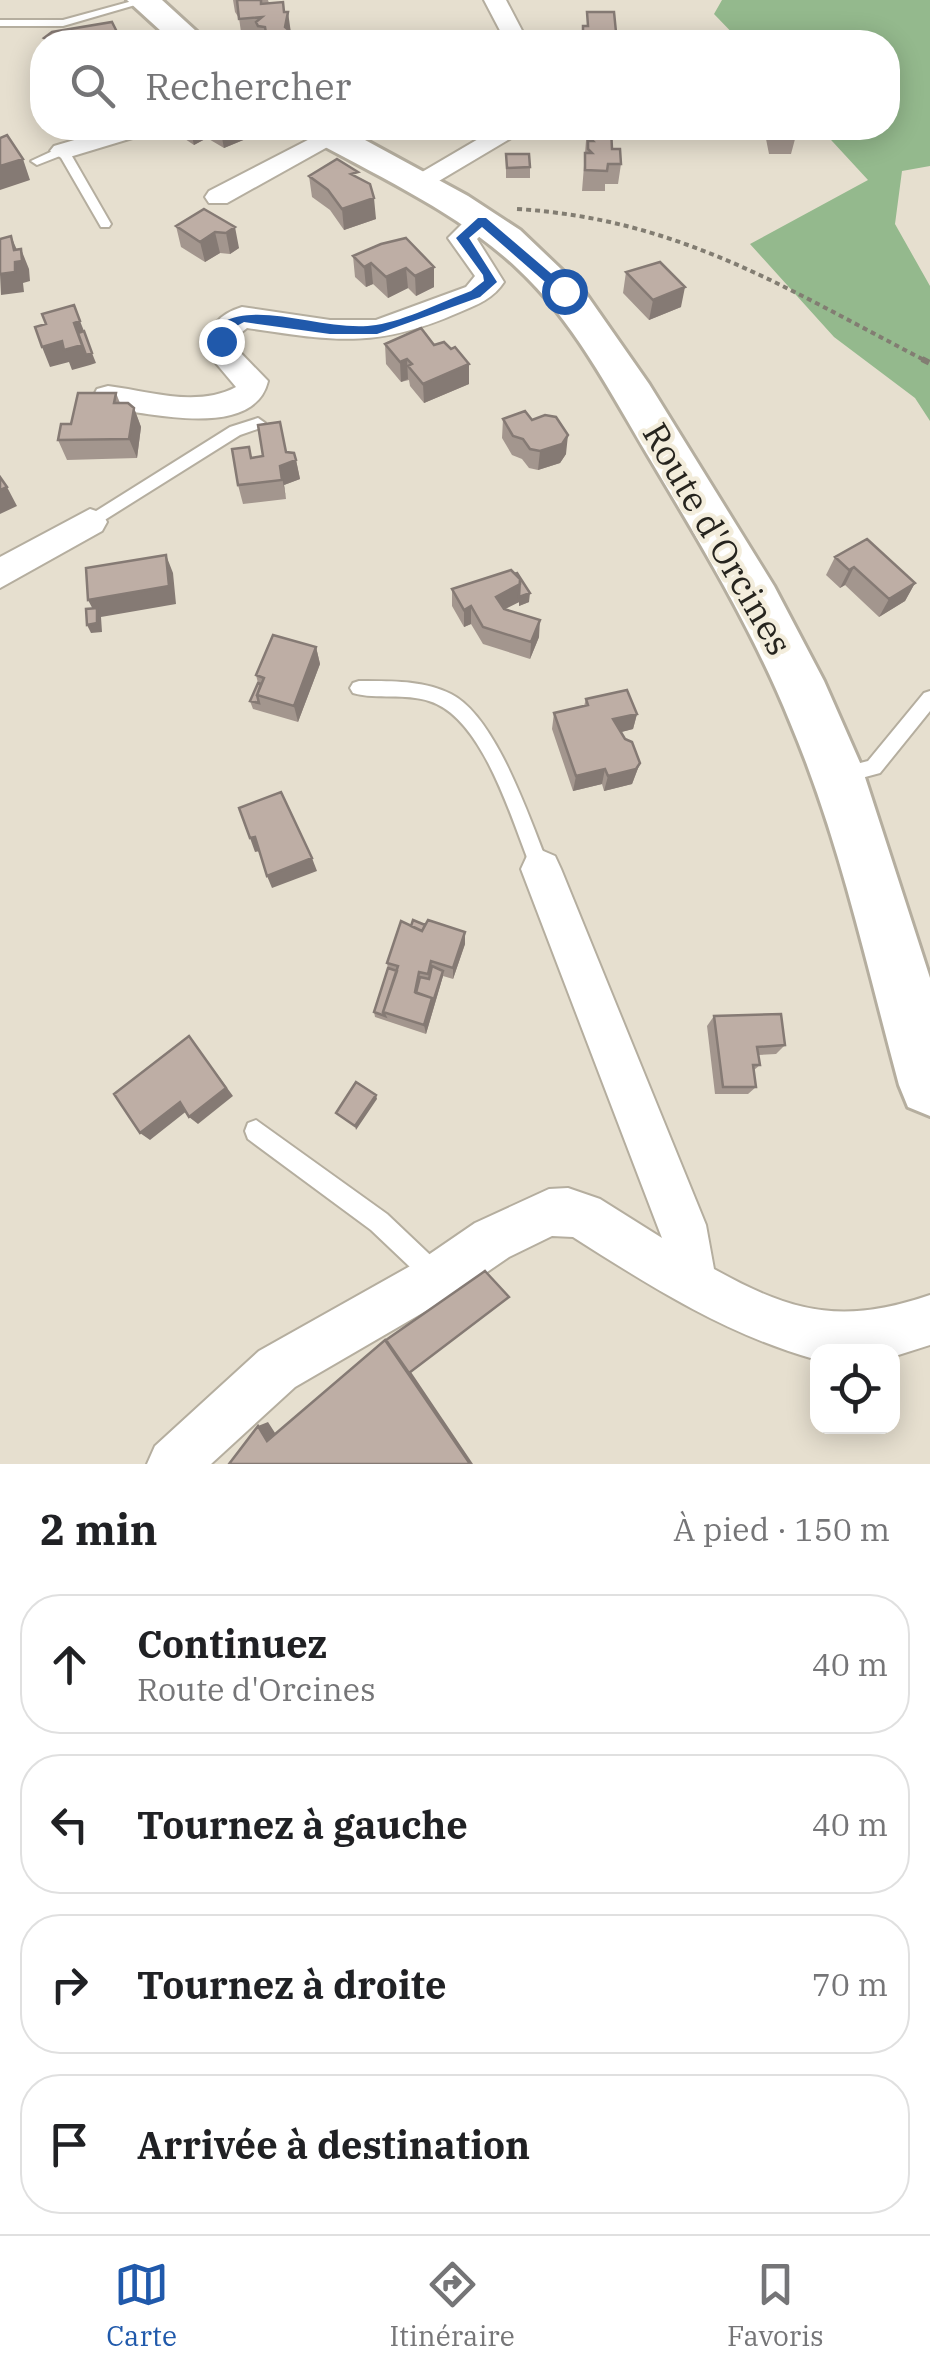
<!DOCTYPE html>
<html lang="fr">
<meta charset="utf-8">
<style>
:root{--surface:#fff;--page:#f6f6f6;--text:#202124;--muted:#757577;--line:#e0e0e0;--accent:#2059ab}
body{margin:0;font-family:"IBM Plex Serif",serif;background:var(--page);color:var(--text)}
.controls{position:absolute;right:30px;bottom:30px;display:grid;overflow:hidden;border-radius:20px;box-shadow:0 5px 25px #0003}
.controls button{width:90px;height:90px;display:grid;place-items:center;padding:0;border:0;border-bottom:2px solid var(--line);background:var(--surface);color:var(--text);font:50px sans-serif}
.stop{position:absolute;width:30px;height:30px;margin:-22px;border:8px solid #2059ab;border-radius:50%;background:#fff}
.stop.end{background:#2059ab;border-color:#fff;box-shadow:0 2px 10px #0008}
.list{margin:0;padding:0;list-style:none}
h2{display:flex;justify-content:space-between;align-items:center;height:130px;margin:0;padding:0 40px;font-size:42px}
h2 small{font-size:32px;font-weight:400;color:var(--muted)}
.list li{display:grid;grid-template-columns:65px 1fr auto;gap:30px;align-items:center;box-sizing:border-box;height:140px;margin:0 20px 20px;padding:0 20px;border:2px solid var(--line);border-radius:40px}
.list b{display:block;font-size:38px;white-space:nowrap}
.list p{margin:0;font-size:32px;white-space:nowrap;color:var(--muted)}
.list em{font-size:32px;font-style:normal;color:var(--muted)}
.icon{flex:none;width:55px;height:55px;fill:none;stroke:currentColor;stroke-width:2;stroke-linecap:round;stroke-linejoin:round}
.map{position:relative;flex:none;width:930px;height:1464px;overflow:hidden}
.search{position:absolute;background:var(--surface);box-shadow:0 5px 25px #0003;left:30px;right:30px;top:30px;height:110px;display:flex;align-items:center;gap:25px;box-sizing:border-box;padding:0 35px;border-radius:40px;color:var(--muted);font-size:38px}
.sheet{height:770px;background:var(--surface)}
nav{display:flex;justify-content:space-around;align-items:center;box-sizing:border-box;height:140px;border-top:2px solid var(--line);background:var(--surface);font-size:28px;color:var(--muted)}
nav a{display:grid;justify-items:center;gap:5px}
nav .on{color:var(--accent)}
.map>svg:first-child{display:block}
</style>
<div class="map">
<svg width="930" height="1464" viewBox="0 0 930 1464">
<rect width="100%" height="100%" fill="#e6dfcf"/>
<!-- forest -->
<path fill="#94b98d" d="M 722,0 L 930,0 L 930,166 L 902,171 L 895,224 L 930,286 L 930,421 L 915,398 L 834,337 L 750,244 L 868,180 L 820,128 L 888,128 L 888,42 L 741,42 L 714,14 Z"/>
<g fill="none" stroke-linecap="round" stroke-linejoin="round">
<defs>
<path id="service" d="M 136,0 L 149,1 L 63,26 L 0,26 L 0,20 L 63,20 Z
M 59,148 L 69,151 L 111,224 L 109,227 L 101,227 L 60,156 L 37,165 L 31,161 Z
M 258,418 L 265,423 L 263,427 L 240,435 L 95,526 L 85,526 L 82,522 L 85,518 L 230,427 Z
M 359,681 C 390,681 423,680 451,694 C 497,717 531,823 550,869 L 548,875 L 541,878 L 534,875 C 513,826 485,718 429,701 C 405,693 377,700 353,693 L 350,688 L 353,683 Z
M 930,691 L 930,711 L 880,773 L 843,783 L 837,781 L 834,775 L 837,769 L 868,761 L 924,693 Z
M 256,1120 L 387,1214 L 445,1269 L 448,1277 L 445,1285 L 437,1288 L 429,1285 L 371,1230 L 248,1139 L 245,1131 L 248,1123 Z"/>
<path id="minor" d="M 484,0 L 506,0 L 528,42 L 506,42 Z
M 115,128 L 153,128 L 149,133 L 63,159 L 50,151 L 54,146 Z
M 331,128 L 344,135 L 340,140 L 227,203 L 209,203 L 205,197 L 209,191 Z
M 497,128 L 528,128 L 427,188 L 409,188 L 405,182 Z
M 482,211 L 496,220 L 477,239 L 504,282 C 494,298 477,305 460,312 C 376,349 335,341 247,328 L 237,336 L 234,346 L 268,381 C 254,440 150,413 108,408 L 97,405 L 93,397 L 97,389 L 108,386 C 149,391 197,408 236,387 L 204,349 C 209,327 219,314 242,307 L 330,320 L 376,320 L 466,287 L 475,276 L 448,238 L 472,214 Z
M 90,509 L 102,513 L 107,522 L 102,531 L 0,588 L 0,557 Z
M 541,850 L 555,856 L 561,869 L 706,1225 L 714,1269 C 793,1313 842,1325 930,1295 L 930,1345 L 892,1357 L 892,1352 L 818,1352 L 818,1360 L 814,1359 C 725,1334 650,1286 573,1237 L 552,1236 L 509,1257 L 455,1294 L 295,1387 L 211,1464 L 147,1464 L 155,1446 L 259,1351 L 421,1260 L 475,1223 L 549,1189 L 568,1188 L 600,1199 L 662,1238 L 521,869 L 527,856 Z"/>
<path id="secondary" d="M 127,0 L 162,0 L 208,42 L 173,42 Z
M 300,128 L 343,128 L 468,196 L 520,230 L 584,291 L 649,384 L 774,586 L 824,681 L 861,765 L 930,978 L 930,1116 L 908,1107 L 899,1085 C 866,963 839,838 790,722 C 752,628 699,541 647,454 C 609,390 573,320 517,268 C 456,211 377,176 305,136 Z"/>
</defs>
<!-- service casing -->
<use href="#service" stroke="#b5ae9f" stroke-width="4"/>
<!-- minor casing -->
<use href="#minor" stroke="#b5ae9f" stroke-width="4"/>
<!-- secondary casing -->
<use href="#secondary" stroke="#b5ae9f" stroke-width="6"/>
<!-- path-far1 -->
<path stroke="#827d72" stroke-width="4" stroke-dasharray="5 4" stroke-linecap="butt" d="M 517,209 C 679,219 787,289 926,361"/>
<!-- path -->
<path stroke="#827d72" stroke-width="6" stroke-dasharray="8 5" stroke-linecap="butt" d="M 922,359 L 930,363"/>
<!-- service -->
<use href="#service" fill="#fff" fill-rule="evenodd"/>
<!-- minor -->
<use href="#minor" fill="#fff" fill-rule="evenodd"/>
<!-- secondary -->
<use href="#secondary" fill="#fff" fill-rule="evenodd"/>
</g>
<!-- wall -->
<path fill="#a3968e" d="M 233,0 L 268,0 L 269,3 L 285,12 L 290,31 L 298,38 L 299,42 L 259,42 L 259,38 L 242,39 L 239,18 L 235,12 Z
M 182,128 L 257,128 L 258,134 L 224,148 L 207,138 L 194,145 L 185,139 Z
M 587,128 L 612,149 L 621,164 L 618,184 L 605,184 L 605,191 L 582,191 Z
M 736,128 L 798,128 L 791,154 L 769,154 L 766,139 L 738,139 Z
M 506,154 L 530,167 L 530,178 L 506,178 Z
M 309,176 L 359,178 L 376,219 L 344,230 L 330,210 L 312,197 Z
M 204,209 L 239,248 L 230,254 L 220,253 L 205,262 L 181,247 L 176,226 Z
M 381,244 L 434,287 L 416,296 L 408,288 L 388,298 L 373,284 L 366,287 L 355,277 L 353,256 Z
M 626,272 L 681,307 L 649,320 L 623,293 Z
M 385,344 L 434,345 L 469,364 L 469,384 L 424,403 L 410,386 L 409,380 L 401,382 L 386,364 Z
M 116,393 L 120,403 L 134,408 L 141,427 L 137,458 L 67,460 L 58,440 L 71,424 Z
M 503,419 L 532,420 L 566,454 L 560,463 L 538,470 L 529,468 L 522,459 L 512,455 L 502,438 Z
M 286,452 L 296,460 L 300,479 L 284,485 L 286,499 L 243,504 L 238,485 L 252,457 Z
M 835,557 L 915,583 L 905,601 L 879,617 L 845,585 L 840,588 L 826,575 Z
M 515,574 L 529,602 L 519,606 L 519,602 L 505,609 L 539,637 L 530,659 L 483,644 L 471,624 L 464,627 L 452,606 L 452,589 Z
M 316,647 L 320,664 L 298,722 L 253,709 L 250,701 L 258,683 L 256,675 Z
M 586,699 L 637,714 L 633,729 L 621,732 L 640,763 L 632,784 L 604,791 L 602,784 L 573,791 L 552,729 L 554,713 L 584,706 Z
M 411,926 L 465,944 L 453,979 L 443,976 L 426,1034 L 375,1017 L 374,1012 L 388,968 L 387,963 Z
M 714,1016 L 785,1045 L 776,1054 L 758,1055 L 760,1065 L 754,1070 L 756,1087 L 748,1094 L 715,1094 L 707,1026 Z"/>
<!-- shaded-wall -->
<path fill="#857a74" d="M 283,2 L 286,22 L 288,12 L 291,33 L 298,38 L 299,42 L 287,42 Z
M 116,30 L 119,42 L 107,42 L 104,32 Z
M 190,128 L 205,128 L 207,138 L 194,145 Z
M 220,128 L 257,128 L 258,134 L 224,148 Z
M 23,159 L 30,180 L 0,190 L 0,166 Z
M 374,198 L 376,219 L 344,230 L 342,209 Z
M 235,227 L 239,248 L 230,254 L 226,233 Z
M 215,232 L 220,253 L 205,262 L 200,242 Z
M 11,236 L 20,257 L 21,249 L 29,269 L 30,281 L 23,283 L 24,292 L 1,295 L 0,274 L 14,250 Z
M 371,263 L 373,284 L 366,287 L 364,267 Z
M 434,267 L 434,287 L 416,296 L 415,276 Z
M 406,268 L 408,288 L 388,298 L 386,277 Z
M 685,287 L 681,307 L 649,320 L 653,300 Z
M 80,321 L 88,341 L 82,343 L 74,323 Z
M 62,341 L 82,345 L 90,365 L 72,370 L 69,362 L 50,367 L 42,347 Z
M 92,353 L 96,363 L 90,365 L 86,355 Z
M 407,359 L 408,379 L 401,382 L 400,362 Z
M 469,364 L 469,384 L 424,403 L 423,384 Z
M 134,408 L 141,427 L 137,458 L 129,439 Z
M 568,435 L 566,454 L 560,463 L 538,470 L 540,451 Z
M 296,460 L 300,479 L 284,485 L 286,499 L 280,466 Z
M 7,487 L 17,506 L 0,514 L 0,490 Z
M 166,555 L 173,573 L 176,604 L 101,617 L 102,632 L 91,633 L 87,625 L 97,617 L 88,600 Z
M 854,567 L 845,585 L 840,588 L 849,570 Z
M 915,583 L 905,601 L 879,617 L 889,599 Z
M 520,584 L 519,602 L 495,614 L 496,597 Z
M 530,593 L 529,602 L 519,606 L 519,597 Z
M 471,606 L 471,624 L 464,627 L 464,610 Z
M 540,620 L 539,637 L 530,659 L 531,642 Z
M 316,647 L 320,664 L 298,722 L 294,706 Z
M 637,714 L 633,729 L 610,735 L 613,719 Z
M 640,763 L 632,784 L 604,791 L 608,776 Z
M 605,769 L 602,784 L 573,791 L 576,776 Z
M 255,837 L 260,851 L 255,852 L 250,838 Z
M 312,858 L 317,871 L 272,888 L 267,876 Z
M 465,932 L 465,944 L 453,979 L 453,968 Z
M 443,971 L 443,976 L 426,1034 L 424,1025 L 432,998 Z
M 189,1036 L 233,1096 L 198,1124 L 189,1117 Z
M 376,1095 L 377,1099 L 356,1130 L 355,1126 Z
M 180,1102 L 188,1110 L 150,1140 L 140,1133 Z
M 385,1340 L 411,1372 L 473,1464 L 470,1464 Z
M 268,1422 L 277,1436 L 267,1441 L 258,1426 Z"/>
<!-- building -->
<path fill="#beaea5" stroke="#857a74" stroke-width="2.5" d="M 237,0 L 261,0 L 261,4 L 283,2 L 284,12 L 288,12 L 285,27 L 298,38 L 287,42 L 278,42 L 266,33 L 265,27 L 258,26 L 256,22 L 262,17 L 239,19 Z
M 587,12 L 614,12 L 617,42 L 583,42 L 583,26 L 588,26 Z
M 112,22 L 116,30 L 104,32 L 108,42 L 79,42 L 78,40 L 52,42 L 44,38 L 52,32 Z
M 588,128 L 611,128 L 612,149 L 620,149 L 621,164 L 608,164 L 607,171 L 585,170 L 585,153 L 592,153 L 588,149 L 588,141 L 593,141 L 588,136 Z
M 773,128 L 795,128 L 796,133 L 775,133 Z
M 7,135 L 23,159 L 0,166 L 0,138 Z
M 506,154 L 529,154 L 530,167 L 507,168 Z
M 337,159 L 358,172 L 351,174 L 370,184 L 374,198 L 342,209 L 328,190 L 309,176 Z
M 204,209 L 235,227 L 226,233 L 215,232 L 200,242 L 176,226 Z
M 11,236 L 14,250 L 21,249 L 22,261 L 15,262 L 15,272 L 0,274 L 0,239 Z
M 406,238 L 434,267 L 415,276 L 406,268 L 386,277 L 371,263 L 364,267 L 353,256 L 381,244 Z
M 660,262 L 685,287 L 653,300 L 626,272 Z
M 74,305 L 80,321 L 74,323 L 82,345 L 64,350 L 62,341 L 42,347 L 35,327 L 46,324 L 42,314 Z
M 421,328 L 434,345 L 444,342 L 451,349 L 455,347 L 469,364 L 423,384 L 408,366 L 412,364 L 407,359 L 400,362 L 385,344 Z
M 84,331 L 92,353 L 86,355 L 78,333 Z
M 78,393 L 116,393 L 114,403 L 128,403 L 134,408 L 129,439 L 58,440 L 61,424 L 71,424 Z
M 525,411 L 532,420 L 545,415 L 556,417 L 568,435 L 562,444 L 540,451 L 530,449 L 523,439 L 513,436 L 503,419 Z
M 280,422 L 286,452 L 294,453 L 296,460 L 280,466 L 282,480 L 238,485 L 232,449 L 249,447 L 251,458 L 263,456 L 258,425 Z
M 0,477 L 7,487 L 0,490 Z
M 867,539 L 915,583 L 889,599 L 854,567 L 849,570 L 835,557 Z
M 166,555 L 169,586 L 88,600 L 86,568 Z
M 511,570 L 520,579 L 520,584 L 496,597 L 504,609 L 540,620 L 531,642 L 483,627 L 471,606 L 464,610 L 452,589 Z
M 517,573 L 530,593 L 519,597 L 520,579 L 515,574 Z
M 97,608 L 97,623 L 87,625 L 86,609 Z
M 273,635 L 316,647 L 294,706 L 257,695 L 264,678 L 256,675 Z
M 258,683 L 261,684 L 257,695 L 259,703 L 250,701 Z
M 627,690 L 637,714 L 613,719 L 625,739 L 632,742 L 640,763 L 636,769 L 608,776 L 605,769 L 576,776 L 554,713 L 588,705 L 586,699 Z
M 281,792 L 312,858 L 267,876 L 255,837 L 250,838 L 239,808 Z
M 413,920 L 425,925 L 422,931 L 411,926 Z
M 428,920 L 465,932 L 453,968 L 431,961 L 428,974 L 419,972 L 415,992 L 432,998 L 424,1025 L 383,1012 L 398,966 L 387,963 L 401,921 L 422,931 Z
M 432,966 L 443,971 L 433,1002 L 432,998 L 416,993 L 420,977 L 429,979 Z
M 388,968 L 397,971 L 383,1012 L 385,1016 L 374,1012 Z
M 781,1014 L 785,1045 L 757,1047 L 760,1065 L 753,1065 L 756,1087 L 723,1087 L 714,1016 Z
M 189,1036 L 226,1088 L 189,1117 L 180,1102 L 140,1133 L 114,1094 Z
M 356,1082 L 376,1095 L 355,1126 L 336,1113 Z
M 485,1271 L 509,1297 L 409,1373 L 386,1340 Z
M 385,1340 L 470,1464 L 229,1464 L 258,1426 L 267,1441 Z"/>
<!-- route -->
<path fill="#2059ab" d="M 478,218 L 486,218 L 568,288 L 568,294 L 559,294 L 482,227 L 469,238 L 497,282 L 480,297 L 377,334 L 330,334 L 244,322 L 233,328 L 226,344 L 215,341 L 223,322 C 262,301 329,333 376,325 C 407,320 441,302 471,291 L 484,281 L 483,275 L 456,238 Z"/>
<g text-anchor="middle" stroke-width="9" stroke-linejoin="round" paint-order="stroke">
<!-- street labels -->
<g font-size="35" fill="#26241e" stroke="#f3eddc">
<text transform="translate(717 539) rotate(60)" y="12">Route d'Orcines</text>
</g>
</g>
</svg>
<div class="controls">
<button><svg class="icon" aria-label="locate" viewBox="0 0 24 24"><circle cx="12" cy="12" r="6"/><path d="M12 2v4M12 18v4M2 12h4M18 12h4"/></svg></button>
</div>
<div class="stop" style="left:564px;top:291px"></div>
<div class="stop end" style="left:221px;top:341px"></div>
<div class="search"><svg class="icon" aria-label="search" viewBox="0 0 24 24"><circle cx="10" cy="10" r="6"/><path d="M15 15l6 6"/></svg>Rechercher</div>
</div>
<section class="sheet">
<h2>2 min<small>À pied · 150 m</small></h2>
<ul class="list">
<li><svg class="icon" aria-label="ahead" viewBox="0 0 24 24"><path d="M12 20V5M6 11l6-6 6 6"/></svg><div><b>Continuez</b><p>Route d'Orcines</p></div><em>40 m</em></li>
<li><svg class="icon" aria-label="left" viewBox="0 0 24 24"><path d="M17 20v-9H6M10 6l-5 5 5 5"/></svg><div><b>Tournez à gauche</b></div><em>40 m</em></li>
<li><svg class="icon" aria-label="right" viewBox="0 0 24 24"><path d="M7 20v-9h11M14 6l5 5-5 5"/></svg><div><b>Tournez à droite</b></div><em>70 m</em></li>
<li><svg class="icon" aria-label="arrive" viewBox="0 0 24 24"><path d="M6 21V4h12l-3 4 3 4H6"/></svg><div><b>Arrivée à destination</b></div></li>
</ul>
</section>
<nav>
<a class="on"><svg class="icon" aria-label="map" viewBox="0 0 24 24"><path d="M3 6l6-2 6 2 6-2v14l-6 2-6-2-6 2zM9 4v14M15 6v14"/></svg>Carte</a>
<a><svg class="icon" aria-label="directions" viewBox="0 0 24 24"><path d="M12 3l9 9-9 9-9-9zM9 14v-3h6M13 9l2 2-2 2"/></svg>Itinéraire</a>
<a><svg class="icon" aria-label="saved" viewBox="0 0 24 24"><path d="M7 4h10v16l-5-4-5 4z"/></svg>Favoris</a>
</nav>
